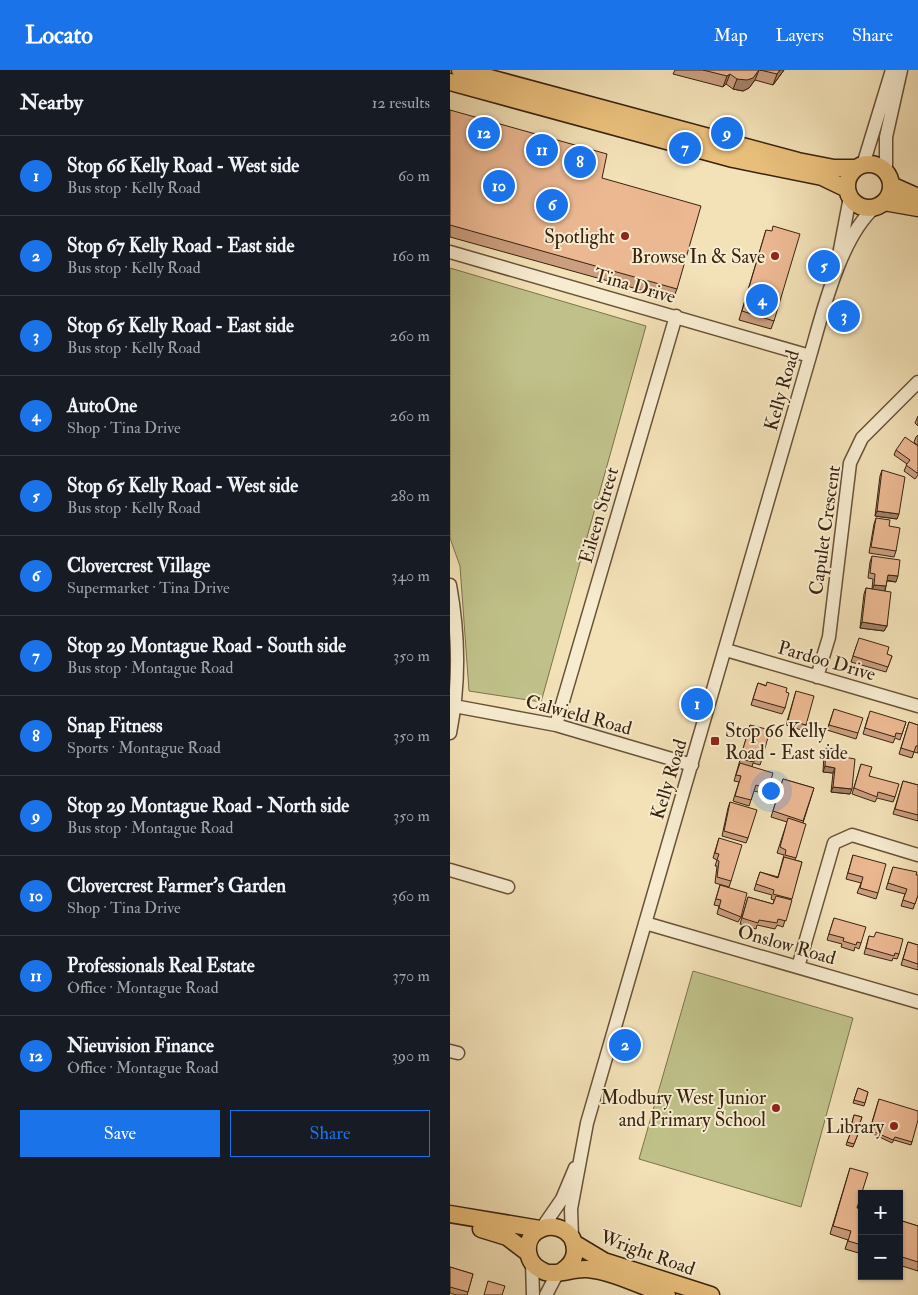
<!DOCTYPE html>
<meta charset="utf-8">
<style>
:root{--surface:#171b24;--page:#20242c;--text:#f1f3f6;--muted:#9ea1a6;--line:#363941;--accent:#1a73e8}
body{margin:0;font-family:"IM FELL Double Pica",serif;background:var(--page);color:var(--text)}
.controls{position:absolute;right:15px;bottom:15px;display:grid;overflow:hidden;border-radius:0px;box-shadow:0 1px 4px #0004}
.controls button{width:45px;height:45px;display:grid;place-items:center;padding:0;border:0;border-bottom:1px solid var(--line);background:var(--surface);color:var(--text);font:25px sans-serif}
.you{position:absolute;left:320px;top:720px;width:18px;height:18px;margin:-12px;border:4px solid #fff;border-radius:50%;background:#1a73e8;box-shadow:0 0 0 8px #1a73e833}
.badge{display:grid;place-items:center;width:32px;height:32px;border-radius:50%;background:var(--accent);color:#fff;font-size:16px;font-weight:700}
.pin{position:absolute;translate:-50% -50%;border:2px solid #fff;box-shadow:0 1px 5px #0006}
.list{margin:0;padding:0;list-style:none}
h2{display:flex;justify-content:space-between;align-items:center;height:65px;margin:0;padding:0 20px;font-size:21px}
h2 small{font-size:16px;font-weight:400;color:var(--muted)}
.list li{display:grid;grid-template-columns:32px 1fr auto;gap:15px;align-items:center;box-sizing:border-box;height:80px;padding:0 20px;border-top:1px solid var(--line)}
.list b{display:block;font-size:19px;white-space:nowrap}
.list p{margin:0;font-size:16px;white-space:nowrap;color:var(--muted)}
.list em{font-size:16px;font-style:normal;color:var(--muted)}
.actions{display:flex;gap:10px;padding:15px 20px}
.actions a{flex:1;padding:11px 0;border:1px solid var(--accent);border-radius:0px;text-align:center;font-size:18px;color:var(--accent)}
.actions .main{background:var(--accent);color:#fff}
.map{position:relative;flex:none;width:468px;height:1225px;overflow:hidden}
header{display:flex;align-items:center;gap:30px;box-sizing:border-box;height:70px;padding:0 25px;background:var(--accent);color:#fff}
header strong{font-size:24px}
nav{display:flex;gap:28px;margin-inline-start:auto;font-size:18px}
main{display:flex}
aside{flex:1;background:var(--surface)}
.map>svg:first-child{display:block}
</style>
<header>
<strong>Locato</strong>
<nav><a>Map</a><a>Layers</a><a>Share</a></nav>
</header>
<main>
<aside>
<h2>Nearby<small>12 results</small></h2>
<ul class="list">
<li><span class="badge">1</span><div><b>Stop 66 Kelly Road - West side</b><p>Bus stop · Kelly Road</p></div><em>60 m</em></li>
<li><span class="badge">2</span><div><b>Stop 67 Kelly Road - East side</b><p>Bus stop · Kelly Road</p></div><em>160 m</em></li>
<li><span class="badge">3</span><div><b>Stop 65 Kelly Road - East side</b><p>Bus stop · Kelly Road</p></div><em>260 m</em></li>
<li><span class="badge">4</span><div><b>AutoOne</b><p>Shop · Tina Drive</p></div><em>260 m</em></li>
<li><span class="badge">5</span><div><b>Stop 65 Kelly Road - West side</b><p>Bus stop · Kelly Road</p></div><em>280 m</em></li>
<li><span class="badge">6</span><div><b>Clovercrest Village</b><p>Supermarket · Tina Drive</p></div><em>340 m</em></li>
<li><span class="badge">7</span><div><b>Stop 29 Montague Road - South side</b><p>Bus stop · Montague Road</p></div><em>350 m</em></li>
<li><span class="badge">8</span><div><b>Snap Fitness</b><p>Sports · Montague Road</p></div><em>350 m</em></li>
<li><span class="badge">9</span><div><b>Stop 29 Montague Road - North side</b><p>Bus stop · Montague Road</p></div><em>350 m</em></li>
<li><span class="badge">10</span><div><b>Clovercrest Farmer's Garden</b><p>Shop · Tina Drive</p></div><em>360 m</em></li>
<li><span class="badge">11</span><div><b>Professionals Real Estate</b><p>Office · Montague Road</p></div><em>370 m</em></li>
<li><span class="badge">12</span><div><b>Nieuvision Finance</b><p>Office · Montague Road</p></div><em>390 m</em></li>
</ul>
<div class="actions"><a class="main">Save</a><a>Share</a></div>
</aside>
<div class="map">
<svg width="468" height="1225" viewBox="0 0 468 1225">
<rect width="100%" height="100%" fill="#f3e1b7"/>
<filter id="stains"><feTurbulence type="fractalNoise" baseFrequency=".004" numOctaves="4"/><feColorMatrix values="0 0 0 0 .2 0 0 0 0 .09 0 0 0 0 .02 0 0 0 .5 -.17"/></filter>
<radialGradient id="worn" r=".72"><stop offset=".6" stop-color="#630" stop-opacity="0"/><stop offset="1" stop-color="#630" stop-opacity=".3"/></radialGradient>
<!-- green -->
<path fill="#c0c18a" stroke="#7c724c" d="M 0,198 L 196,256 L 91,632 L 19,621 L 10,496 L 0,468 Z
M 243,901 L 403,948 L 351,1137 L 189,1089 Z"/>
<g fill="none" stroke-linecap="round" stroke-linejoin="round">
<defs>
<path id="minor" d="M 413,95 L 442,0
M 436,102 L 436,67 L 451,0
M 0,182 L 360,286
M 388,190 L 400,127
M 0,515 C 9,564 10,613 0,663
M 276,580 L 468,636
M 367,607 L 379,567 L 400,393 L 412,368 L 468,312
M 4,636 L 106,655 L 242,695
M 106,655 L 226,246
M 0,800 L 58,817
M 195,853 L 468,932
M 348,897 L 384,773 L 402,765 L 468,785
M 0,981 L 8,983
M 92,1158 L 112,1129 L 125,1098
M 122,1168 L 121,1139 L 137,1053 L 360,286 C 373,241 390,168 425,137
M 82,1193 L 83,1225
M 96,1225 L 108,1202"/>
<path id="major" d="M 10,0 L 348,91 L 384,98 L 406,98
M 0,12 L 283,89 L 372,107 L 397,119
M397 116a22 22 0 1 1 44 0a22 22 0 1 1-44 0Z
M 441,115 L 468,127
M 434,132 L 468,138
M 0,1144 L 90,1159
M 31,1159 L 57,1167 L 78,1183
M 124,1173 L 154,1191 L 261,1225
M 112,1201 C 125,1193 128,1181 122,1168 C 107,1146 71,1159 79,1186 C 81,1194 88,1199 95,1202 C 107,1206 123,1198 137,1199 C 162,1201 193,1217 217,1225"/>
</defs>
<!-- minor casing -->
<use href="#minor" stroke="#675238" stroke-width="15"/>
<!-- major casing -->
<use href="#major" stroke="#38220e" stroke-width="19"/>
<!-- minor -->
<use href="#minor" stroke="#f7ecd0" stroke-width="12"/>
<!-- major -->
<use href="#major" stroke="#eac07c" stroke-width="16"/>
</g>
<!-- wall -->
<path fill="#ca9e7e" stroke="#38220e" d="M 225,0 L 334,0 L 323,15 L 305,10 L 299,18 L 293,21 L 283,19 L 276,14 L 273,17 L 223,4 Z
M 0,40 L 152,108 L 227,219 L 223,229 L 0,167 Z
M 316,160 L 324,251 L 321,259 L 289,250 Z
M 468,346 L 468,356 L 465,353 Z
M 468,365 L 468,376 L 464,372 L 466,367 Z
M 468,376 L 468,405 L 465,409 L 454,401 L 457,394 L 444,385 L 446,380 Z
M 432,400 L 447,449 L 425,446 L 430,406 Z
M 426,448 L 439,456 L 446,481 L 444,487 L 419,483 L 424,454 Z
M 422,486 L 446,512 L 437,511 L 435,521 L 437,556 L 434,561 L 410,558 L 414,524 L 416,518 L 422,519 L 423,509 L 418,508 L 420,492 Z
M 407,574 L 442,586 L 436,602 L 401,592 Z
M 308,613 L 336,622 L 335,638 L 332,644 L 301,635 Z
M 346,621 L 356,655 L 354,661 L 336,655 Z
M 384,639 L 408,663 L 406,669 L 377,660 Z
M 418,647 L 456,652 L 450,670 L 445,668 L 443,673 L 413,664 Z
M 459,652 L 468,655 L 468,683 L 464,682 L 462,688 L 449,684 Z
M 300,655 L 312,689 L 310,695 L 303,693 L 302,697 L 318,719 L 316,724 L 304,721 L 299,736 L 283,731 L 289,712 L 284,711 Z
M 376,678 L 394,687 L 400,724 L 381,722 L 383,703 L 373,702 L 374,684 Z
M 411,694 L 419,706 L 445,727 L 443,732 L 427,728 L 425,732 L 402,724 Z
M 333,709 L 364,718 L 353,753 L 345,790 L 352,792 L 333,857 L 327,855 L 325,859 L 307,855 L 306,859 L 290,854 L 298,827 L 323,834 L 324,830 L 321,829 L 322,825 L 304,820 L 310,802 L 328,807 L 334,785 L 327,783 L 337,752 L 321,747 Z
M 453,711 L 468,715 L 468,751 L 443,744 Z
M 280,732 L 298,768 L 296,773 L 272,766 L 278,738 Z
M 269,768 L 281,811 L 279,817 L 265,813 L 267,796 L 265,796 L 267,790 L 263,788 Z
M 403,785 L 428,823 L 426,829 L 407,823 L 411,813 L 396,809 Z
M 443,797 L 466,805 L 468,825 L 463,839 L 451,836 L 455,824 L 436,819 Z
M 270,815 L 291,847 L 288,852 L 267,844 L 269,836 L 264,835 Z
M 384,848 L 411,873 L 409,879 L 405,877 L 404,881 L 391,877 L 392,874 L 377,870 Z
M 419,866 L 449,884 L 447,889 L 443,888 L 442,891 L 414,884 Z
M 458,872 L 468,875 L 468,900 L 451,895 Z
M 408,1018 L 418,1022 L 414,1036 L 403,1033 Z
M 429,1029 L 462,1072 L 461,1075 L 444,1070 L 442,1073 L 419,1062 Z
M 404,1045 L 412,1047 L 408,1058 L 401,1056 Z
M 401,1062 L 408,1064 L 403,1077 L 396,1075 Z
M 400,1098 L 407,1138 L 412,1139 L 412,1184 L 395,1179 L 398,1170 L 380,1164 Z
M 449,1150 L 468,1156 L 468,1201 L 449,1195 Z
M 0,1197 L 23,1204 L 17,1225 L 6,1225 L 0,1223 Z"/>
<!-- shaded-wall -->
<path fill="#a48166" stroke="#38220e" d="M 309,0 L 305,10 L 299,18 L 293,21 L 283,19 L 287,9 Z
M 330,0 L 334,0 L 323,15 L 327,4 Z
M 280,4 L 276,14 L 273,17 L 277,6 Z
M 427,441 L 449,444 L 447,449 L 425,446 Z
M 438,505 L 448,506 L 446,512 L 436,510 Z
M 424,515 L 436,516 L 434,522 L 422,520 Z
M 412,552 L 437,556 L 434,561 L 410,558 Z
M 375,696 L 385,698 L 383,703 L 373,702 Z
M 383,717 L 402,719 L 400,724 L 381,722 Z"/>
<!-- building -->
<path fill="#ebb892" stroke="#38220e" d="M 253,0 L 309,0 L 303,8 L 297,10 L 287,9 L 280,4 L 277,6 Z
M 310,0 L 330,0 L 327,4 Z
M 0,40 L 157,84 L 152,108 L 251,136 L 227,219 L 0,155 Z
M 323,156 L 350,164 L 324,251 L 292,241 L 316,160 L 322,161 Z
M 455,367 L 468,376 L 468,402 L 467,403 L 456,395 L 460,390 L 446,380 Z
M 432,400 L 455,407 L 449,444 L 427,441 Z
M 426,448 L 440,450 L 439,456 L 450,458 L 446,481 L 421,477 Z
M 422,486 L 450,490 L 448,506 L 438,505 L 436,516 L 424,515 L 425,504 L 420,503 Z
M 416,518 L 441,522 L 437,556 L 412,552 Z
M 409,568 L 439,577 L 437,584 L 442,586 L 438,597 L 403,586 Z
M 317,612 L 337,618 L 336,622 L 339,623 L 335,638 L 303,629 L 308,613 L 316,616 Z
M 346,621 L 364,626 L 356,655 L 338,650 Z
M 384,639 L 413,648 L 408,663 L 379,655 Z
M 420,641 L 456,652 L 452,664 L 446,663 L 445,667 L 415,658 Z
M 459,652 L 468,655 L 468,676 L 466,676 L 464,682 L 451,678 Z
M 300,655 L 320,660 L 312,689 L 305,687 L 304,692 L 290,689 Z
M 376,678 L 395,680 L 394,687 L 405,689 L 402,719 L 383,717 L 385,698 L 375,696 Z
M 290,693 L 323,703 L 318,719 L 306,715 L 301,730 L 285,726 L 291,706 L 286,705 Z
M 411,694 L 422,697 L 419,706 L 449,714 L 445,727 L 428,722 L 427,727 L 404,718 Z
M 333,709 L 364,718 L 353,751 L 323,741 Z
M 453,711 L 468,715 L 468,745 L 445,739 Z
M 280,732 L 307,740 L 298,768 L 274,761 Z
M 338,748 L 356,754 L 346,788 L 335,785 L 336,780 L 330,777 Z
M 269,768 L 292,775 L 281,811 L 267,807 L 269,791 L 267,790 L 269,784 L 265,783 Z
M 403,785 L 436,794 L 428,823 L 410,818 L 413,807 L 398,803 Z
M 334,787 L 352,792 L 342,829 L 323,824 L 324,820 L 306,814 L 310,802 L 328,808 Z
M 443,797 L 467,802 L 466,805 L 468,805 L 468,825 L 465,834 L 453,830 L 457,819 L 438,813 Z
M 270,815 L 297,823 L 291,847 L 269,838 L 271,830 L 266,829 Z
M 326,826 L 342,830 L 336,851 L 328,849 L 327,853 L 309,850 L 308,853 L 292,848 L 298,827 L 323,834 Z
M 384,848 L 416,857 L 411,873 L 407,872 L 406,875 L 393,871 L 394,868 L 379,864 Z
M 426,862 L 453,869 L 449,884 L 445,883 L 444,886 L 416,878 L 419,866 L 424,867 Z
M 458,872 L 468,875 L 468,894 L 453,889 Z
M 408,1018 L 418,1022 L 415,1033 L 404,1030 Z
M 429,1029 L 468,1041 L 468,1050 L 462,1072 L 445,1067 L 443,1070 L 420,1060 Z
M 404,1045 L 412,1047 L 409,1055 L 402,1053 Z
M 401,1062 L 408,1064 L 404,1074 L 397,1072 Z
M 400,1098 L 418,1103 L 407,1138 L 412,1139 L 412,1175 L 398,1171 L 401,1161 L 383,1156 Z
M 449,1150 L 468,1156 L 468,1192 L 449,1186 Z
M 0,1197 L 23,1204 L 18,1222 L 0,1217 Z
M 38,1211 L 55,1216 L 52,1225 L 34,1225 Z"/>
<!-- markers -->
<g fill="#8f2418" stroke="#f7ecd0" stroke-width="2">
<circle cx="175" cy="166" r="5"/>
<circle cx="325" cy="186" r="5"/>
<rect x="260" y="666" width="10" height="10" rx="2.5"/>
<circle cx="326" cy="1038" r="5"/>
<circle cx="444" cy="1056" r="5"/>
</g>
<g text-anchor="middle" stroke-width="4" stroke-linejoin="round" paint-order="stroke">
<!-- poi labels -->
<g font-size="19" fill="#38220e" stroke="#f7ecd0" text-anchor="end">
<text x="165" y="173">Spotlight</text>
<text x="315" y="193">Browse In &amp; Save</text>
<text x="275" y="667" text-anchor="start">Stop 66 Kelly<tspan x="275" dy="22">Road - East side</tspan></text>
<text x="316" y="1034">Modbury West Junior<tspan x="316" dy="22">and Primary School</tspan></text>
<text x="434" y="1063">Library</text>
</g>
<!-- street labels -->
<g font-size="19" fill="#38220e" stroke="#f7ecd0">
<text transform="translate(185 215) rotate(16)" y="7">Tina Drive</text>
<text transform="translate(331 320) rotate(-74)" y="7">Kelly Road</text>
<text transform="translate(148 445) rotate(-74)" y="7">Eileen Street</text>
<text transform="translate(374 460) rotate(-82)" y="7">Capulet Crescent</text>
<text transform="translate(377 590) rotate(16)" y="7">Pardoo Drive</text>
<text transform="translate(129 644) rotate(15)" y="7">Calwield Road</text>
<text transform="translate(218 709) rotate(-73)" y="7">Kelly Road</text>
<text transform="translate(337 874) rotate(16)" y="7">Onslow Road</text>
<text transform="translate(198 1182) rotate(20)" y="7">Wright Road</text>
</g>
</g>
<rect width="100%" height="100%" filter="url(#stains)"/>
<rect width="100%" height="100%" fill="url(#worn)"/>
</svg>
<div class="controls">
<button>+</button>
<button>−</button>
</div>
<div class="you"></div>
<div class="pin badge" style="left:247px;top:634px">1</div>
<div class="pin badge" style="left:175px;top:975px">2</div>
<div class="pin badge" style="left:394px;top:246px">3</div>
<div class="pin badge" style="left:312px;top:230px">4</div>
<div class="pin badge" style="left:374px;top:196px">5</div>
<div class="pin badge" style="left:102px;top:135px">6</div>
<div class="pin badge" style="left:235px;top:78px">7</div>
<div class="pin badge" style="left:130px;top:92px">8</div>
<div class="pin badge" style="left:277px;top:63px">9</div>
<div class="pin badge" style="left:49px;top:116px">10</div>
<div class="pin badge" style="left:92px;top:80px">11</div>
<div class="pin badge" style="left:34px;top:63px">12</div>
</div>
</main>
